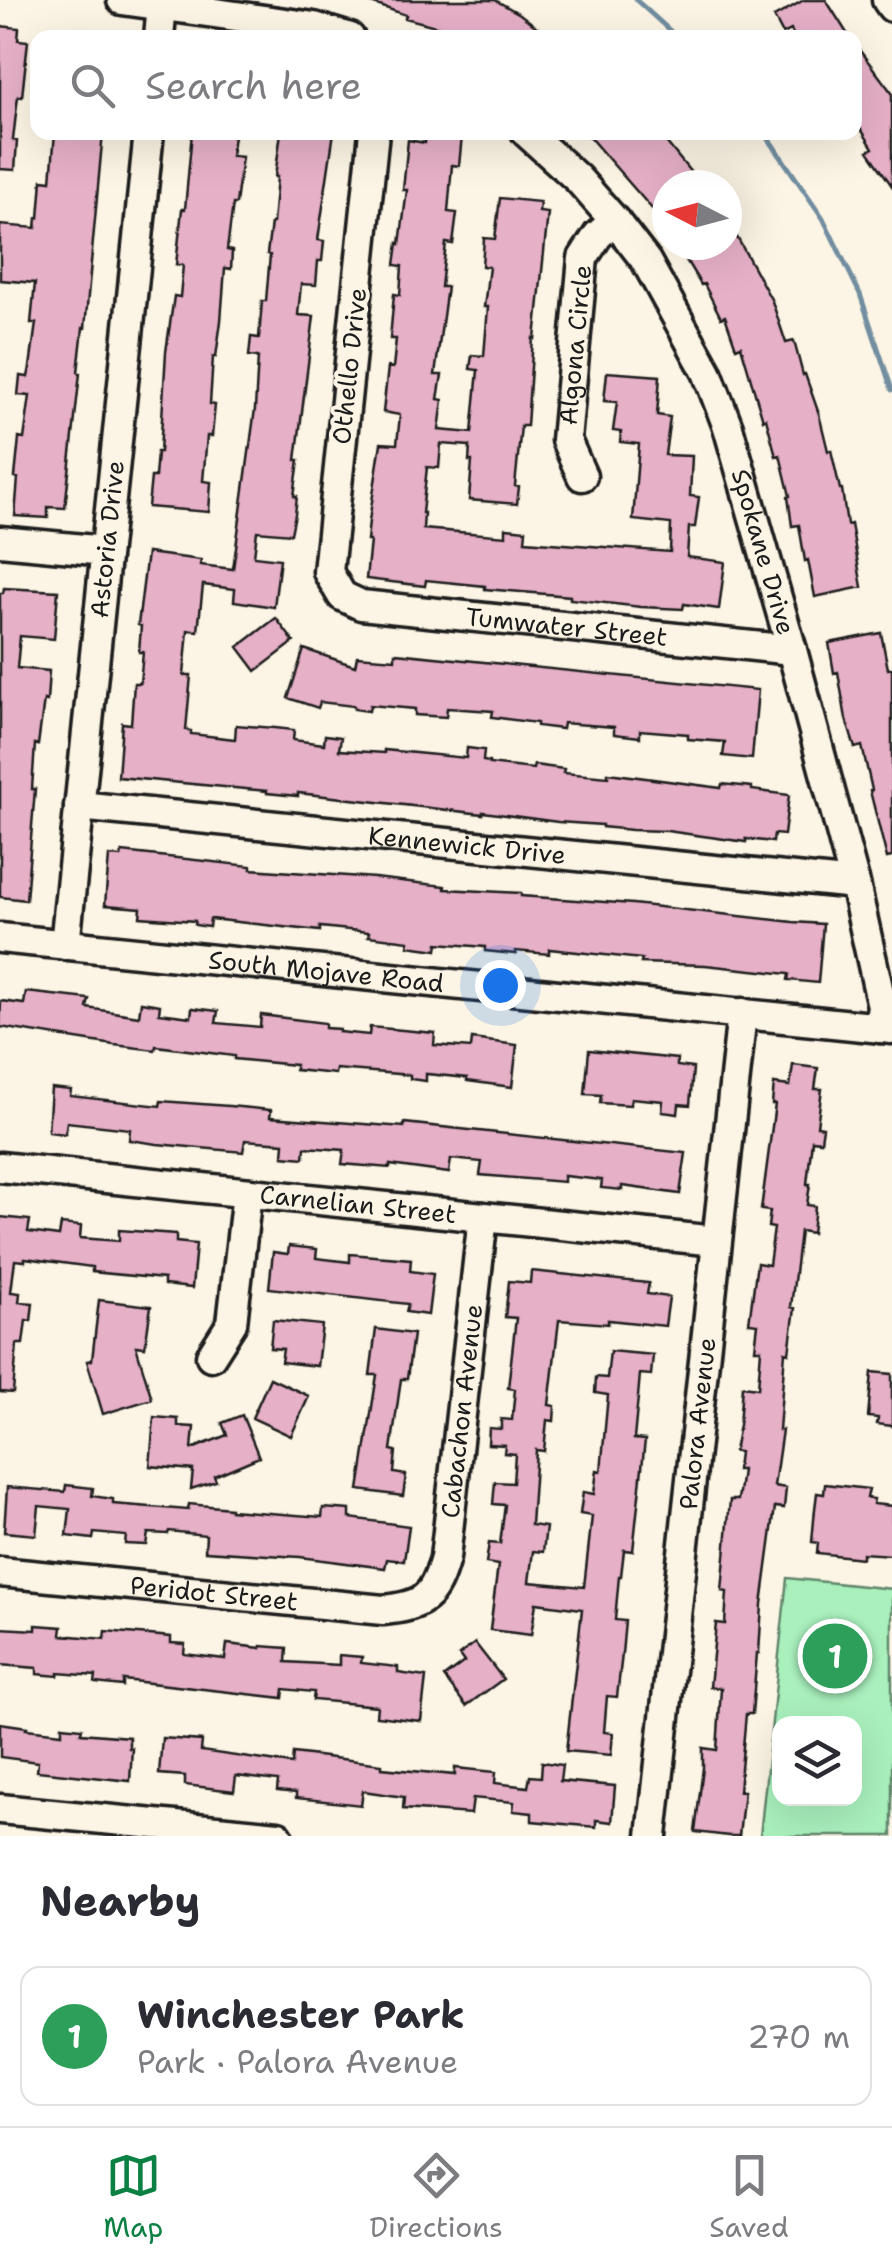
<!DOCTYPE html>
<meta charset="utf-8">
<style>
:root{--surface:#fff;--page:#f7f7f7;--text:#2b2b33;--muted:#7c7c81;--line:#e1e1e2;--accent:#0b8043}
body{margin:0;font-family:"Shantell Sans",sans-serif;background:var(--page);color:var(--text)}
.controls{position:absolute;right:30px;bottom:30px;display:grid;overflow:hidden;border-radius:20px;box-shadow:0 10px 40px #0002}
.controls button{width:90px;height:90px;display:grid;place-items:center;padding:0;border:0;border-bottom:2px solid var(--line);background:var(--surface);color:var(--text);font:50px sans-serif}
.compass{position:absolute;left:652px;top:170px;width:90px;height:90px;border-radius:50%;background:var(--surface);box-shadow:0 10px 40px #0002;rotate:276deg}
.you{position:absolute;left:500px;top:985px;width:35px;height:35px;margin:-25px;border:8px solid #fff;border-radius:50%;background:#1a73e8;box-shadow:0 0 0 15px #1a73e833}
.badge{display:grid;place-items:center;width:65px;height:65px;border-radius:50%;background:var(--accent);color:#fff;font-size:32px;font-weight:700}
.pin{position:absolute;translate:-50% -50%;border:5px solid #fff;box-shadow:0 2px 10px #0006}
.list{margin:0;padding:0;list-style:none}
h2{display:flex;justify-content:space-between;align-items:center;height:130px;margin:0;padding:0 40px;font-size:42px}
h2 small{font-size:32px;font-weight:400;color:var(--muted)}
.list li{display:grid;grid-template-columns:65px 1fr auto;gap:30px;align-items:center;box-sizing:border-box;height:140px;margin:0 20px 20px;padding:0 20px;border:2px solid var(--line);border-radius:20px}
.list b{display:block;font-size:38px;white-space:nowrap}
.list p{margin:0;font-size:32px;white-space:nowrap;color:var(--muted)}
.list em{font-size:32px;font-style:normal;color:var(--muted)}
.icon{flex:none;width:55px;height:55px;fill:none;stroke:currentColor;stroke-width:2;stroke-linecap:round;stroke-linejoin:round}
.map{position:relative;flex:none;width:892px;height:1836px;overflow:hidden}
.search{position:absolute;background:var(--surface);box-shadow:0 10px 40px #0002;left:30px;right:30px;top:30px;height:110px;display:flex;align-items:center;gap:25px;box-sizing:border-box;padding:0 35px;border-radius:20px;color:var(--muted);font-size:38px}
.sheet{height:290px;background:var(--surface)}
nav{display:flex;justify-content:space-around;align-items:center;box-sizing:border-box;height:140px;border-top:2px solid var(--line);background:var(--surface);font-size:28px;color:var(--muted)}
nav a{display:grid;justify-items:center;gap:5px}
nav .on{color:var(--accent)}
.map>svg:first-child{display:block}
</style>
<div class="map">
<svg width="892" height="1836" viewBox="0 0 892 1836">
<rect width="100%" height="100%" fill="#fcf5e5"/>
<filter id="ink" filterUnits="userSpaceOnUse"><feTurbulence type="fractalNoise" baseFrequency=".01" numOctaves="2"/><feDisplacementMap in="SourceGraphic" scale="20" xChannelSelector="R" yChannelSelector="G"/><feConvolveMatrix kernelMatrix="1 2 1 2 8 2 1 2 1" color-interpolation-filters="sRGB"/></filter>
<g filter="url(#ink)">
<!-- green -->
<path fill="#a9f0bd" stroke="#62866c" stroke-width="2.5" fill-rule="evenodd" d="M 787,1578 L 892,1589 L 892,1836 L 760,1836 ZM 780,1724 L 854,1724 L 854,1798 L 780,1798 Z"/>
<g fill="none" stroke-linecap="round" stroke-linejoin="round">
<!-- stream -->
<path stroke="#718d9f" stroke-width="5" d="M 636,0 L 678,38
M 764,132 L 823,218 L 860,294 L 892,390"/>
</g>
<!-- building -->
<path fill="#e6b0c7" stroke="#1c1c1c" stroke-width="2.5" d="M 369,0 L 495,0 L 520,14 L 551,38 L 454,38 L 441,32 L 443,28 L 405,18 L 406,15 L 368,2 Z
M 804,0 L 826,0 L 850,38 L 795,38 L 791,30 L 783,34 L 774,17 Z
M 0,26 L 19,28 L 18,40 L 28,41 L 22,97 L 18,96 L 13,140 L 17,141 L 15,170 L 0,169 Z
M 854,43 L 892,93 L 892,186 L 868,151 L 873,148 L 854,118 Z
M 55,132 L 103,132 L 85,328 L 83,328 L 78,372 L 80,373 L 65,508 L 48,507 L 48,518 L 15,516 L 18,478 L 15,477 L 19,438 L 24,439 L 30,396 L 18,395 L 20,376 L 28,377 L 30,367 L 36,323 L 31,323 L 35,283 L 0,280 L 0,225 L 36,228 L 37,218 L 39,218 L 42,180 L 51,181 Z
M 192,132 L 234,136 L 231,156 L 242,157 L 236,204 L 233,204 L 227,250 L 232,251 L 231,269 L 225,268 L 221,321 L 216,357 L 213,357 L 210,404 L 215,405 L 212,436 L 207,436 L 203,481 L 211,482 L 209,512 L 148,507 L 151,477 L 155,477 L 157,452 L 160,452 L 166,352 L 174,296 L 180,297 L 183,265 L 176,265 L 182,209 L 185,209 Z
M 281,132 L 334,132 L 318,240 L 324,241 L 322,261 L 318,261 L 316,285 L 301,284 L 298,315 L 314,316 L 296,460 L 299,460 L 294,496 L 297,496 L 295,514 L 291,534 L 257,531 L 254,556 L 280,559 L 274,607 L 234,601 L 235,589 L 203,585 L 198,631 L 188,630 L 184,675 L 191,675 L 186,730 L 191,731 L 191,734 L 235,739 L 236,725 L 275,728 L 294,730 L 293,740 L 324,744 L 325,735 L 341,737 L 339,750 L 384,753 L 384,750 L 466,758 L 467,748 L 484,750 L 483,761 L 489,762 L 489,764 L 533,769 L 534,765 L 564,769 L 563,773 L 608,777 L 608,773 L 721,788 L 722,784 L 752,787 L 752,790 L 789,795 L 784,835 L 774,834 L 773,842 L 746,839 L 746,842 L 667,831 L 632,830 L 602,827 L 602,825 L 558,822 L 483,812 L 483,814 L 298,793 L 298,796 L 267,793 L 267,791 L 118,777 L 122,723 L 131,724 L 134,683 L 140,683 L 143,652 L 139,652 L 141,626 L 138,625 L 147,553 L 201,560 L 200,565 L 233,569 L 255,409 L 258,357 L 249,356 L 251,337 L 259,338 L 262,301 L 266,301 L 270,255 L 267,254 L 271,223 L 273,223 L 277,177 L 275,177 Z
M 426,132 L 462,135 L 459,166 L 452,165 L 448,212 L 457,213 L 453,244 L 446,243 L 441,287 L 447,287 L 435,375 L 442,375 L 438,399 L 443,400 L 439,430 L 472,433 L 478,370 L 470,369 L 472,355 L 484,356 L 488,307 L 484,307 L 489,267 L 482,266 L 484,238 L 495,239 L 500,198 L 540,202 L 539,212 L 548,213 L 535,339 L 533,338 L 527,426 L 521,426 L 515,486 L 519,487 L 517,504 L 469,500 L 472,461 L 469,461 L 470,446 L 441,444 L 439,468 L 427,467 L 422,513 L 424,513 L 423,529 L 506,536 L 506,528 L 526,530 L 525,541 L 670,552 L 671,524 L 633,520 L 639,444 L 620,442 L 621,432 L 613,431 L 617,402 L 604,401 L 607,372 L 660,376 L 657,415 L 670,417 L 665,455 L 692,456 L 690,496 L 699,497 L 695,527 L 689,527 L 687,557 L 725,562 L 719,609 L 684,604 L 683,609 L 641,607 L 570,599 L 570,596 L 485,589 L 485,586 L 426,580 L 425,586 L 366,579 L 370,541 L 367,541 L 369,521 L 381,443 L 397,444 L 400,415 L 383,412 L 388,367 L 393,368 L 396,339 L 390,339 L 394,294 L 400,295 L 402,266 L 395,265 L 398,243 L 400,244 L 407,190 L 403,190 L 408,140 L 425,143 Z
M 585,132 L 658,132 L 701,185 L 667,185 L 667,226 Z
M 727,219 L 772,301 L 786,343 L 794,341 L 803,375 L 805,374 L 819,414 L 828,451 L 831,450 L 840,489 L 842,489 L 847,525 L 851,524 L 862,587 L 815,597 L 808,560 L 805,561 L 799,525 L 792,526 L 788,497 L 790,496 L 780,455 L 776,456 L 766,418 L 763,420 L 741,346 L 736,348 L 725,316 L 721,318 L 704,284 L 701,285 L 677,245 L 727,245 Z
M 4,588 L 58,591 L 54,639 L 20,636 L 17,668 L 49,671 L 47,701 L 44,700 L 38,745 L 35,744 L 32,789 L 35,789 L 26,900 L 0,897 L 0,593 L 3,593 Z
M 276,618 L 294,642 L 256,671 L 238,647 Z
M 881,633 L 888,669 L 892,668 L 892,857 L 887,858 L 870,791 L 872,790 L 862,746 L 855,748 L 846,719 L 838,672 L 834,673 L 829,643 Z
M 304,649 L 355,666 L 357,656 L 395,659 L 395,653 L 758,690 L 752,759 L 723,756 L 725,742 L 688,739 L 688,734 L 640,730 L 640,737 L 614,734 L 614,727 L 563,723 L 562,729 L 537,726 L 537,723 L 492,717 L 493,711 L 447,708 L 446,717 L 415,715 L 415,709 L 370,705 L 369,711 L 354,709 L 354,706 L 320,702 L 318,708 L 288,698 Z
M 122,852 L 251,866 L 251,869 L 375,878 L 445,886 L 445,889 L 521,893 L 521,896 L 633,904 L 793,922 L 823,924 L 818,983 L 788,980 L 789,974 L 705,965 L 641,963 L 642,959 L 549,949 L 549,954 L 516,951 L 516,954 L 485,951 L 485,947 L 438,943 L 437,950 L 408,946 L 409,941 L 368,936 L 369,932 L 320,927 L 320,931 L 210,919 L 209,927 L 195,925 L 195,921 L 140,917 L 141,908 L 105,905 L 109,856 L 121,857 Z
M 26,992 L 89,999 L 87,1008 L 139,1016 L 141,1002 L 160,1005 L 159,1013 L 191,1017 L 192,1008 L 218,1011 L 216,1023 L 260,1027 L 261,1015 L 325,1023 L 325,1028 L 339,1029 L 339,1032 L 369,1035 L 370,1027 L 435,1033 L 434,1045 L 471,1048 L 472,1039 L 517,1045 L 512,1087 L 467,1081 L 467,1078 L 426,1074 L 426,1081 L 410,1079 L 410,1075 L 336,1069 L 335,1074 L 295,1070 L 295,1065 L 234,1059 L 234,1056 L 156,1046 L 155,1050 L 114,1045 L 0,1027 L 1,1001 L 24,1004 Z
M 589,1050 L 677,1059 L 677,1066 L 693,1068 L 690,1105 L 679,1104 L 678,1114 L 662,1112 L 663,1101 L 631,1098 L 630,1105 L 600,1103 L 601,1095 L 585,1094 Z
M 793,1065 L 818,1068 L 815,1089 L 822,1089 L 817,1126 L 823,1127 L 821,1141 L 812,1140 L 807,1184 L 810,1184 L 807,1205 L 815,1206 L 812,1233 L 800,1231 L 791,1307 L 795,1308 L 789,1353 L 785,1352 L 779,1430 L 782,1430 L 774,1486 L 786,1488 L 784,1508 L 775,1507 L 762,1604 L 759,1653 L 757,1653 L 752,1714 L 746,1714 L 739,1791 L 744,1791 L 739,1836 L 729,1836 L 695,1832 L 703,1768 L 703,1748 L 717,1750 L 721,1688 L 710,1687 L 716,1623 L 725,1624 L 727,1592 L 722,1591 L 730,1500 L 738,1500 L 742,1470 L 737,1470 L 739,1452 L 734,1451 L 739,1425 L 742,1386 L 758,1388 L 761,1349 L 755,1349 L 758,1324 L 749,1323 L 757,1263 L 769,1265 L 774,1228 L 768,1227 L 770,1211 L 761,1210 L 775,1104 L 772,1104 L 774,1084 L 790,1086 Z
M 51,1088 L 71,1090 L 70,1096 L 160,1106 L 161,1101 L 229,1106 L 271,1110 L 270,1117 L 404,1127 L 404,1123 L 686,1153 L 680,1194 L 622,1186 L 622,1190 L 601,1188 L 602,1180 L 564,1176 L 564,1182 L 480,1175 L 482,1162 L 451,1159 L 449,1173 L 390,1165 L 390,1168 L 342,1164 L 344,1150 L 305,1147 L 304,1158 L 283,1156 L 284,1143 L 245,1140 L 243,1152 L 157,1144 L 129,1140 L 130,1129 L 67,1122 L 65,1134 L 48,1132 Z
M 0,1217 L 30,1220 L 28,1232 L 59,1236 L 61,1224 L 81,1226 L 80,1238 L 119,1241 L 119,1230 L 176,1234 L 176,1242 L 196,1244 L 192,1288 L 164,1285 L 164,1279 L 92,1272 L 92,1267 L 25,1258 L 25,1261 L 15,1260 L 11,1292 L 20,1293 L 19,1302 L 33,1303 L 31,1321 L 26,1320 L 23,1344 L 17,1344 L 13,1393 L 0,1392 Z
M 289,1246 L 317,1249 L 316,1258 L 350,1262 L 350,1254 L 411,1259 L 410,1271 L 433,1274 L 428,1315 L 406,1312 L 408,1304 L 269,1288 L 273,1252 L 288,1254 Z
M 531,1271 L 649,1283 L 647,1294 L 669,1297 L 665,1326 L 608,1320 L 608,1324 L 559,1320 L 549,1405 L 555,1406 L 554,1421 L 547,1420 L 544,1451 L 536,1450 L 531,1525 L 546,1527 L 543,1552 L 533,1551 L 529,1582 L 584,1587 L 592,1516 L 580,1514 L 583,1492 L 594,1494 L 597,1470 L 601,1471 L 608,1395 L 595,1393 L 596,1377 L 607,1378 L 610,1351 L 653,1355 L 651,1375 L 640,1374 L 638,1397 L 634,1439 L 645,1440 L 633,1551 L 624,1550 L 621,1576 L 619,1576 L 615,1620 L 625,1621 L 622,1654 L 617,1697 L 607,1696 L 604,1732 L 613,1733 L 611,1755 L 566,1751 L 582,1609 L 536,1603 L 531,1635 L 490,1630 L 498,1565 L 486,1563 L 489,1543 L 500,1544 L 505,1505 L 493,1504 L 495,1482 L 513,1483 L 515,1454 L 504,1453 L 505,1445 L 488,1444 L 489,1428 L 501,1429 L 501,1419 L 512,1420 L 515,1389 L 508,1388 L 516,1318 L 505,1317 L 509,1281 L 530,1283 Z
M 99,1300 L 151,1306 L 145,1347 L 136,1346 L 152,1399 L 103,1414 L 87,1361 L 92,1360 Z
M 273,1320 L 322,1325 L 317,1366 L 281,1362 L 283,1349 L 270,1348 Z
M 376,1329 L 413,1334 L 407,1379 L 401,1379 L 391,1450 L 396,1451 L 394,1473 L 406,1475 L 403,1496 L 359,1490 L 377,1375 L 370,1375 Z
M 872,1372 L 892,1374 L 892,1426 L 877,1424 L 878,1418 L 868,1417 Z
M 270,1378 L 309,1396 L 291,1436 L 252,1418 Z
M 242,1415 L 259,1457 L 214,1476 L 216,1481 L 191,1489 L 193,1470 L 150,1466 L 154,1417 L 178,1419 L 178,1426 L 194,1427 L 192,1449 L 227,1435 L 222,1423 Z
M 825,1484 L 869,1489 L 867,1498 L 874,1499 L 873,1504 L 892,1506 L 892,1555 L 862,1553 L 862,1558 L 817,1553 L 818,1543 L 812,1542 L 815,1509 L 817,1493 L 824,1494 Z
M 66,1485 L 93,1488 L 92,1496 L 113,1499 L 113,1504 L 188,1510 L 189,1504 L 230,1508 L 230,1510 L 322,1517 L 323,1508 L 350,1510 L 350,1518 L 409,1526 L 404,1561 L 387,1559 L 385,1568 L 300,1557 L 205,1551 L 206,1535 L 169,1531 L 168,1534 L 148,1533 L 146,1545 L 125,1544 L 126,1536 L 94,1533 L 93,1539 L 67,1536 L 70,1509 L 39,1506 L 36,1535 L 4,1532 L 7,1487 L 65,1492 Z
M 36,1625 L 62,1627 L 61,1635 L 105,1639 L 106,1631 L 171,1637 L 171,1643 L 185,1644 L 184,1654 L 225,1659 L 227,1644 L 261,1648 L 261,1646 L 287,1648 L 286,1662 L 339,1665 L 339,1655 L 362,1657 L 361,1663 L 398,1667 L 398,1673 L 426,1677 L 421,1721 L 376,1716 L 377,1706 L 313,1700 L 314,1692 L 284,1689 L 283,1698 L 123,1680 L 123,1686 L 95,1683 L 96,1676 L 58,1673 L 58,1676 L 37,1674 L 37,1668 L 0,1665 L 0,1628 L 36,1630 Z
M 475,1643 L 503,1679 L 466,1706 L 444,1677 L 464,1662 L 459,1655 Z
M 0,1723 L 27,1727 L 26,1729 L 62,1733 L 62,1726 L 82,1728 L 81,1733 L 129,1737 L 129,1748 L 132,1748 L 130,1781 L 37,1771 L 38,1762 L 0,1757 Z
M 162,1738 L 202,1741 L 201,1751 L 292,1764 L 293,1753 L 382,1764 L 382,1768 L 455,1775 L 455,1768 L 496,1772 L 495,1783 L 528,1787 L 530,1776 L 541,1777 L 542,1762 L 562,1765 L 560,1781 L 615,1786 L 612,1822 L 596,1820 L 596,1827 L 532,1821 L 532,1813 L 513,1811 L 514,1802 L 473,1798 L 471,1814 L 403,1809 L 404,1797 L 363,1791 L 361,1805 L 296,1798 L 296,1793 L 277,1791 L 278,1781 L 236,1776 L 234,1791 L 185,1785 L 185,1776 L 159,1774 Z"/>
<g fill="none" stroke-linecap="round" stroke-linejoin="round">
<defs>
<g id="minor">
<path d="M 122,0 L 314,27 L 350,38"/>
<path d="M 887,0 L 892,7"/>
<path d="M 159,38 L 162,4"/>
<path id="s1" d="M 374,132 L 328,572 L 342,596 L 361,605 L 792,650"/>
<path id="s2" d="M 526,132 L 578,179 L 615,221 L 646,261 L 707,372 L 728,427 L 792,650 L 855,884 L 882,1006 L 879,1028"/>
<path id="s3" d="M 582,476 L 566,440 L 583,258 L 598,235 L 615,221"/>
<path d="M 0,541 L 105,551"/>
<path id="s4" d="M 79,806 L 855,884"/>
<path id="s5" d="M 0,938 L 892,1029"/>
<path id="s6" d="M 65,945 L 149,132"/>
<path id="s7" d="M 0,1167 L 716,1241"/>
<path d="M 211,1356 L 232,1323 L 247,1193"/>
<path id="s8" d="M 0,1572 L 383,1610 C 423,1606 434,1598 445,1558 L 483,1217"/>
<path d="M 0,1809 L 278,1836"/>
<path id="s9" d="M 652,1836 L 742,1013"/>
</g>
</defs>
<!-- minor casing -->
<use href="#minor" stroke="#1c1c1c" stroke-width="35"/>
<!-- minor -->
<use href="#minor" stroke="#fcf5e5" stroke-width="28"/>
</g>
</g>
<g text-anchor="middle" stroke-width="8" stroke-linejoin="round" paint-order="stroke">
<!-- street labels -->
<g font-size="25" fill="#1c1c1c" stroke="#fcf5e5">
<text dy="9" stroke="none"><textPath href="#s3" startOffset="135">Algona Circle</textPath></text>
<text transform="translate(349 366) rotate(-84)" y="9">Othello Drive</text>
<text dy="9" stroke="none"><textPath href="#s6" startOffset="408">Astoria Drive</textPath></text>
<text dy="9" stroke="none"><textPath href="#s2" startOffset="492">Spokane Drive</textPath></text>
<text dy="9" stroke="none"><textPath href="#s1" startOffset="698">Tumwater Street</textPath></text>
<text dy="9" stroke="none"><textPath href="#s4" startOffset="390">Kennewick Drive</textPath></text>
<text dy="9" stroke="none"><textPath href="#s5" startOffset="328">South Mojave Road</textPath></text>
<text dy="9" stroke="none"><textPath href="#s7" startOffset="360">Carnelian Street</textPath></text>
<text dy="9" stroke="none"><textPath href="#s8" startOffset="622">Cabachon Avenue</textPath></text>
<text dy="9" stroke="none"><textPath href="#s9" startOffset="415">Palora Avenue</textPath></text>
<text dy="9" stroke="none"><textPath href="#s8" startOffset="215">Peridot Street</textPath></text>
</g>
</g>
</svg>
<div class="controls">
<button><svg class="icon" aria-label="layers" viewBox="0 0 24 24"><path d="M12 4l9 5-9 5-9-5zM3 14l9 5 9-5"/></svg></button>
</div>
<svg class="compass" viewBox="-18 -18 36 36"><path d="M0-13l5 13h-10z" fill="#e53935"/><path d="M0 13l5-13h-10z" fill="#7c7c81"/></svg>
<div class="you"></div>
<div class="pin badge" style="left:835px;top:1656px;background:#2e9e5b">1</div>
<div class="search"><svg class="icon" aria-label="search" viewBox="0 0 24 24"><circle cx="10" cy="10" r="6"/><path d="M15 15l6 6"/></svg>Search here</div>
</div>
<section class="sheet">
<h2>Nearby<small></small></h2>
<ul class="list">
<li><span class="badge" style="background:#2e9e5b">1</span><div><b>Winchester Park</b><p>Park · Palora Avenue</p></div><em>270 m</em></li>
</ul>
</section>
<nav>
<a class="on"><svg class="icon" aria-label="map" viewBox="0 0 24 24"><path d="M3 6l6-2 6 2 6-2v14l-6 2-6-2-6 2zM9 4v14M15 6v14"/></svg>Map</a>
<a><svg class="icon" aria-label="directions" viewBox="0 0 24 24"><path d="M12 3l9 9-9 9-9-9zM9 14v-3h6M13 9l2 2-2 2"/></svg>Directions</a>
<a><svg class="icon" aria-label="saved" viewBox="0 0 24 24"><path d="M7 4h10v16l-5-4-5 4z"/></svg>Saved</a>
</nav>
